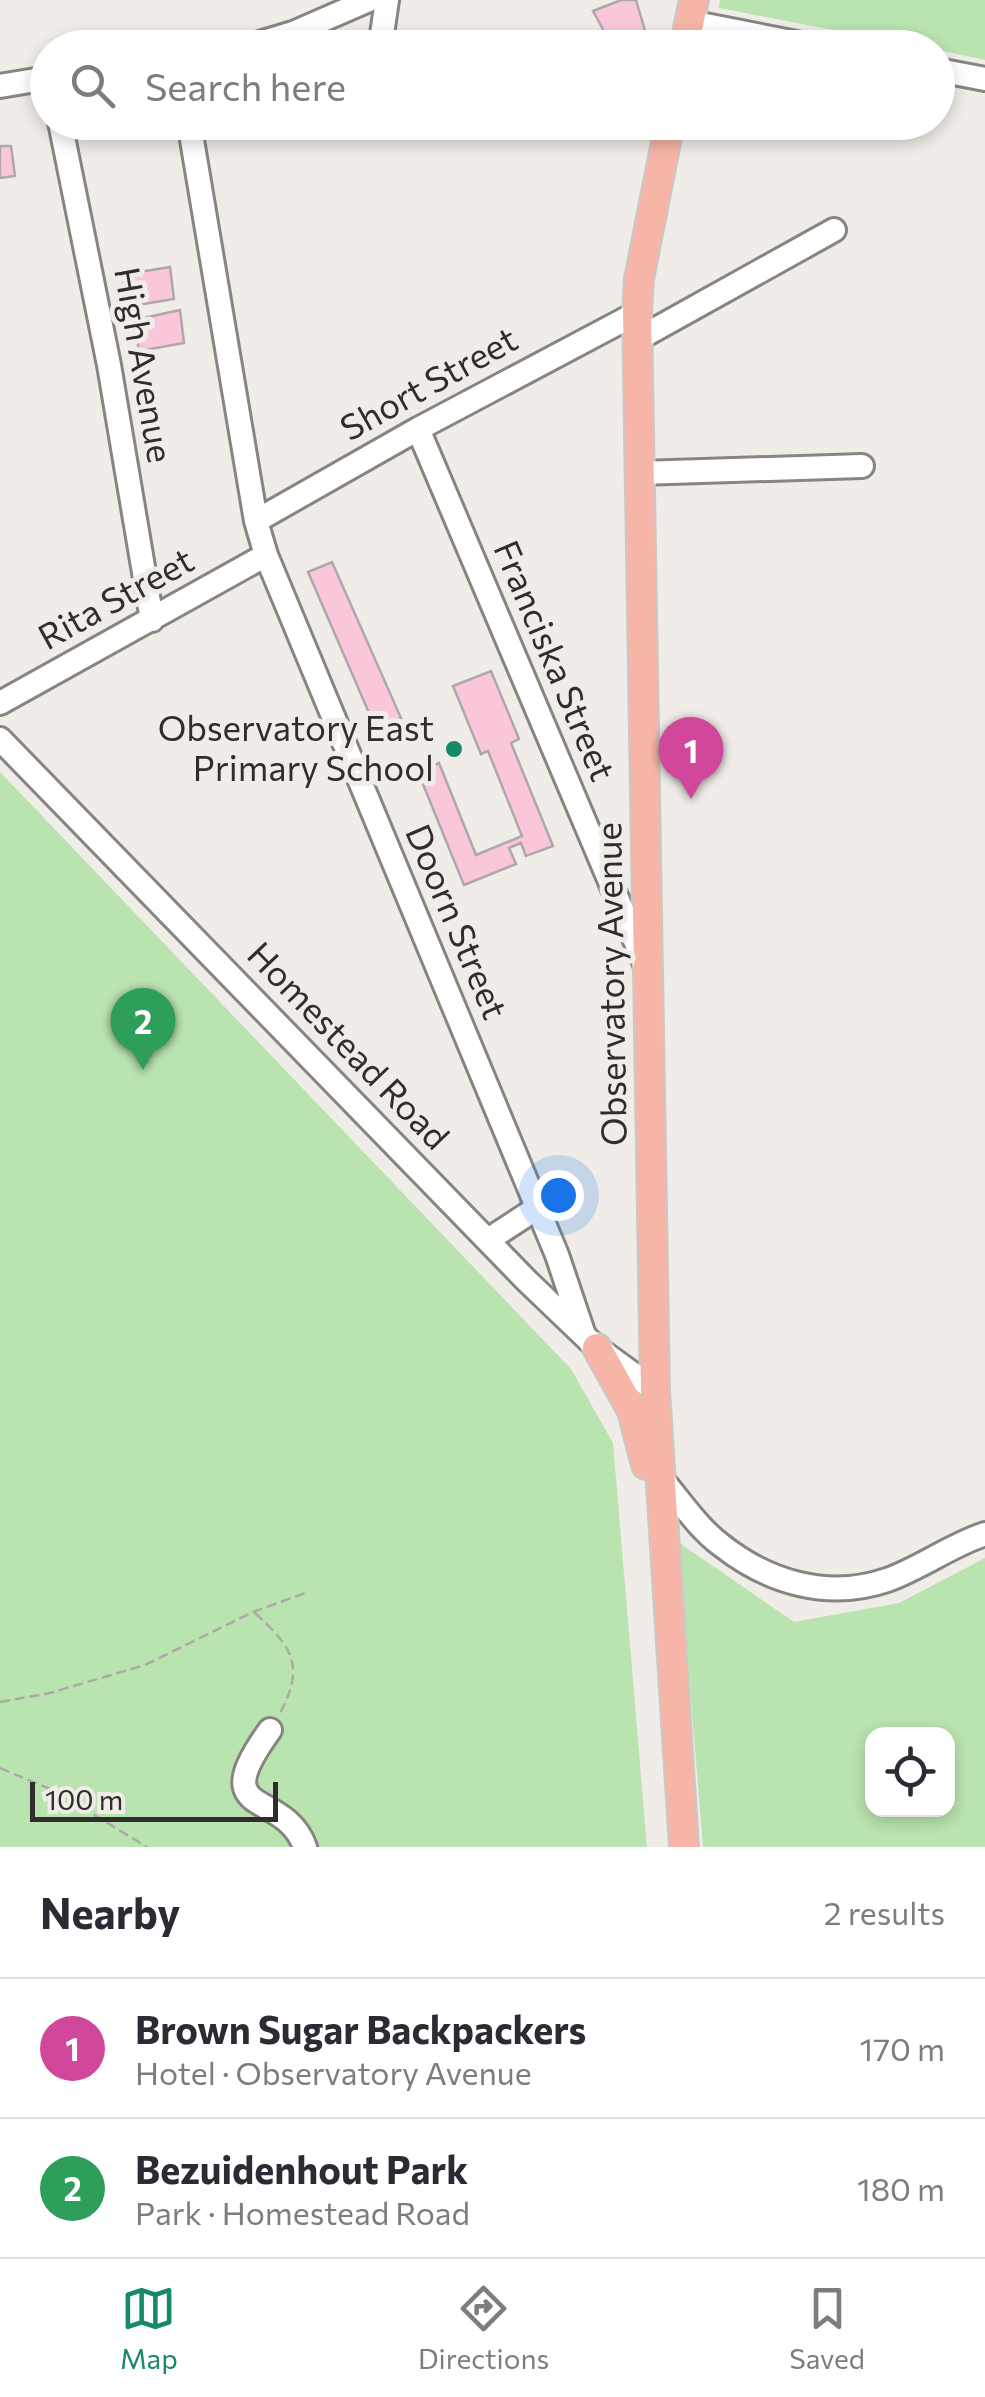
<!DOCTYPE html>
<meta charset="utf-8">
<style>
:root{--surface:#fff;--page:#f2f2f3;--text:#2b2b33;--muted:#7c7c81;--line:#e1e1e2;--accent:#178969}
body{margin:0;font-family:Commissioner,sans-serif;background:var(--page);color:var(--text)}
.controls{position:absolute;right:30px;bottom:30px;display:grid;overflow:hidden;border-radius:20px;box-shadow:0 5px 15px #0003}
.controls button{width:90px;height:90px;display:grid;place-items:center;padding:0;border:0;border-bottom:2px solid var(--line);background:var(--surface);color:var(--text);font:50px sans-serif}
.scale{position:absolute;left:30px;bottom:25px;width:248px;box-sizing:border-box;padding-left:10px;border:5px solid #2f2e2c;border-top:0;font-size:28px;line-height:35px;white-space:nowrap;color:#2f2e2c;-webkit-text-stroke:8px #f0ede8;paint-order:stroke}
.you{position:absolute;left:558px;top:1195px;width:35px;height:35px;margin:-25px;border:8px solid #fff;border-radius:50%;background:#1a73e8;box-shadow:0 0 0 15px #1a73e833}
.badge{display:grid;place-items:center;width:65px;height:65px;border-radius:50%;background:var(--accent);color:#fff;font-size:32px;font-weight:700}
.pin{position:absolute;translate:-50% -82px;filter:drop-shadow(0 2px 5px #0008)}
.pin::after{content:'';position:absolute;top:52px;width:35px;height:30px;background:inherit;clip-path:polygon(0 0,100% 0,50% 100%)}
.list{margin:0;padding:0;list-style:none}
h2{display:flex;justify-content:space-between;align-items:center;height:130px;margin:0;padding:0 40px;font-size:42px}
h2 small{font-size:32px;font-weight:400;color:var(--muted)}
.list li{display:grid;grid-template-columns:65px 1fr auto;gap:30px;align-items:center;box-sizing:border-box;height:140px;padding:0 40px;border-top:2px solid var(--line)}
.list b{display:block;font-size:38px;white-space:nowrap}
.list p{margin:0;font-size:32px;white-space:nowrap;color:var(--muted)}
.list em{font-size:32px;font-style:normal;color:var(--muted)}
.icon{flex:none;width:55px;height:55px;fill:none;stroke:currentColor;stroke-width:2;stroke-linecap:round;stroke-linejoin:round}
.map{position:relative;flex:none;width:985px;height:1847px;overflow:hidden}
.search{position:absolute;background:var(--surface);box-shadow:0 5px 15px #0003;left:30px;right:30px;top:30px;height:110px;display:flex;align-items:center;gap:25px;box-sizing:border-box;padding:0 35px;border-radius:55px;color:var(--muted);font-size:38px}
.sheet{height:410px;background:var(--surface)}
nav{display:flex;justify-content:space-around;align-items:center;box-sizing:border-box;height:140px;border-top:2px solid var(--line);background:var(--surface);font-size:28px;color:var(--muted)}
nav a{display:grid;justify-items:center;gap:5px}
nav .on{color:var(--accent)}
.map>svg:first-child{display:block}
</style>
<div class="map">
<svg width="985" height="1847" viewBox="0 0 985 1847">
<rect width="100%" height="100%" fill="#f0ede8"/>
<!-- green -->
<path fill="#b9e3af" fill-rule="evenodd" d="M 720,0 L 985,0 L 985,60 L 938,50 L 938,48 L 922,47 L 719,8 Z
M 0,772 L 571,1369 L 613,1443 L 647,1847 L 0,1847 Z
M 678,1542 L 794,1622 L 899,1603 L 985,1558 L 985,1847 L 703,1847 ZM 872,1734 L 948,1734 L 948,1810 L 872,1810 Z"/>
<!-- building -->
<path fill="#fac7da" stroke="#aea8aa" stroke-width="2.5" d="M 621,0 L 636,0 L 646,34 L 613,48 L 593,11 Z
M 0,146 L 11,146 L 15,176 L 0,178 Z
M 170,267 L 174,299 L 131,306 L 130,298 L 124,298 L 123,283 L 128,283 L 127,274 Z
M 180,310 L 184,343 L 139,351 L 134,320 Z
M 332,562 L 401,718 L 376,729 L 308,572 Z
M 491,671 L 519,739 L 511,743 L 553,846 L 526,856 L 521,843 L 509,848 L 516,864 L 464,885 L 418,772 L 439,763 L 476,855 L 522,836 L 488,751 L 481,754 L 453,686 Z"/>
<g fill="none" stroke-linecap="round" stroke-linejoin="round">
<defs>
<path id="minor" d="M 690,22 L 822,48
M 243,48 L 293,33 L 369,0
M 380,48 L 387,0
M 938,70 L 985,79
M 0,86 L 48,78
M 60,122 L 109,365 L 152,620
M 189,122 L 256,521 L 266,555 L 557,1255 L 584,1335
M 638,339 L 834,230
M 418,429 L 645,964
M 640,473 L 862,466
M 256,521 L 418,429 L 637,313
M 0,703 L 266,555
M 0,739 L 527,1281 L 597,1348 L 655,1390
M 488,1240 L 537,1208
M 659,1476 C 679,1499 697,1527 721,1545 C 769,1583 829,1600 887,1580 C 921,1568 951,1545 985,1534
M 270,1730 C 204,1821 283,1787 305,1847"/>
<path id="major" d="M 684,48 L 694,0
M 670,122 L 639,279 L 637,313 L 655,1390 L 684,1847
M 597,1348 L 632,1411 L 646,1465"/>
</defs>
<!-- minor casing -->
<use href="#minor" stroke="#878580" stroke-width="28"/>
<!-- major casing -->
<use href="#major" stroke="#c9c9c8" stroke-width="32"/>
<!-- path -->
<path stroke="#aca9a6" stroke-width="2.5" stroke-dasharray="10 5" stroke-linecap="butt" d="M 255,1613 C 291,1646 306,1665 280,1713
M 0,1702 L 50,1693 L 145,1665 L 253,1612 L 305,1593
M 0,1768 L 55,1791 L 147,1847"/>
<!-- minor -->
<use href="#minor" stroke="#fff" stroke-width="22"/>
<!-- major -->
<use href="#major" stroke="#f6b5a6" stroke-width="28"/>
</g>
<!-- markers -->
<circle fill="#178969" stroke="#f0ede8" stroke-width="4" cx="454" cy="749" r="10"/>
<g text-anchor="middle" stroke-width="10" stroke-linejoin="round" paint-order="stroke">
<!-- street labels -->
<g font-size="35" fill="#2f2e2c" stroke="#f0ede8">
<text transform="translate(143 365) rotate(80)" y="12">High Avenue</text>
<text transform="translate(429 384) rotate(-29)" y="12">Short Street</text>
<text transform="translate(116 599) rotate(-29)" y="12">Rita Street</text>
<text transform="translate(554 661) rotate(67)" y="12">Franciska Street</text>
<text transform="translate(456 922) rotate(67)" y="12">Doorn Street</text>
<text transform="translate(612 984) rotate(-91)" y="12">Observatory Avenue</text>
<text transform="translate(348 1046) rotate(46)" y="12">Homestead Road</text>
</g>
<!-- poi labels -->
<g font-size="35" fill="#2f2e2c" stroke="#f0ede8" text-anchor="end">
<text x="434" y="741">Observatory East<tspan x="434" dy="40">Primary School</tspan></text>
</g>
</g>
</svg>
<div class="controls">
<button><svg class="icon" aria-label="locate" viewBox="0 0 24 24"><circle cx="12" cy="12" r="6"/><path d="M12 2v4M12 18v4M2 12h4M18 12h4"/></svg></button>
</div>
<div class="scale">100 m</div>
<div class="you"></div>
<div class="pin badge" style="left:691px;top:799px;background:#d1479c">1</div>
<div class="pin badge" style="left:143px;top:1070px;background:#2e9e5b">2</div>
<div class="search"><svg class="icon" aria-label="search" viewBox="0 0 24 24"><circle cx="10" cy="10" r="6"/><path d="M15 15l6 6"/></svg>Search here</div>
</div>
<section class="sheet">
<h2>Nearby<small>2 results</small></h2>
<ul class="list">
<li><span class="badge" style="background:#d1479c">1</span><div><b>Brown Sugar Backpackers</b><p>Hotel · Observatory Avenue</p></div><em>170 m</em></li>
<li><span class="badge" style="background:#2e9e5b">2</span><div><b>Bezuidenhout Park</b><p>Park · Homestead Road</p></div><em>180 m</em></li>
</ul>
</section>
<nav>
<a class="on"><svg class="icon" aria-label="map" viewBox="0 0 24 24"><path d="M3 6l6-2 6 2 6-2v14l-6 2-6-2-6 2zM9 4v14M15 6v14"/></svg>Map</a>
<a><svg class="icon" aria-label="directions" viewBox="0 0 24 24"><path d="M12 3l9 9-9 9-9-9zM9 14v-3h6M13 9l2 2-2 2"/></svg>Directions</a>
<a><svg class="icon" aria-label="saved" viewBox="0 0 24 24"><path d="M7 4h10v16l-5-4-5 4z"/></svg>Saved</a>
</nav>
